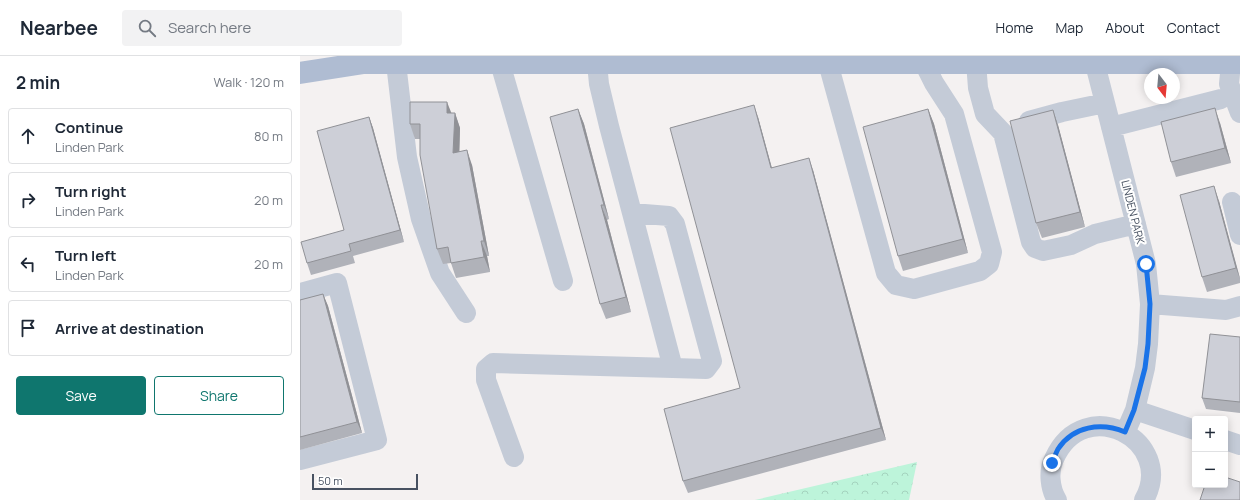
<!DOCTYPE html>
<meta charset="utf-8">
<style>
:root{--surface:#fff;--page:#f2f2f3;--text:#1f2937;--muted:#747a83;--line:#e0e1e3;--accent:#0f766e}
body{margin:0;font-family:Manrope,sans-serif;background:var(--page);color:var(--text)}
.controls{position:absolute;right:12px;bottom:12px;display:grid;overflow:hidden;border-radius:4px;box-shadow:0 2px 10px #0003}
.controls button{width:36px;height:36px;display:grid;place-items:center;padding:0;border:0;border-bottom:1px solid var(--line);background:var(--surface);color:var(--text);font:20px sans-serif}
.compass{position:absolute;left:844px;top:12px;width:36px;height:36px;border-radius:50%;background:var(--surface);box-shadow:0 2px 10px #0003;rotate:164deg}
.scale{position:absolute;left:12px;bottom:10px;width:106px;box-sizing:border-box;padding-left:4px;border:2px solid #475161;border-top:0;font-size:11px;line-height:14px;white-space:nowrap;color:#475161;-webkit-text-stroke:3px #fff;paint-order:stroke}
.stop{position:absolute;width:12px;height:12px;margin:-9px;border:3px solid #1a73e8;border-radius:50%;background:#fff}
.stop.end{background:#1a73e8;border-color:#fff;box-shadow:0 1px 4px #0008}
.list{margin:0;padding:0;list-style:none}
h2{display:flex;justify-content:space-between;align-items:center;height:52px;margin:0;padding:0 16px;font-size:17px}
h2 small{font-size:13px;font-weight:400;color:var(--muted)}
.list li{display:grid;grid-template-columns:26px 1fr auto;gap:12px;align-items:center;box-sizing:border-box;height:56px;margin:0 8px 8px;padding:0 8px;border:1px solid var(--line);border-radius:4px}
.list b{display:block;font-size:15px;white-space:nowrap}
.list p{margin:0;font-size:13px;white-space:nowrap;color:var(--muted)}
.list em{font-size:13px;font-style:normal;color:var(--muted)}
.actions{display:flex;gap:8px;padding:12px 16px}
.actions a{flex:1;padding:9px 0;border:1px solid var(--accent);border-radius:4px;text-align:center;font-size:14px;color:var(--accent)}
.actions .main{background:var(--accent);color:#fff}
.icon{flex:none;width:22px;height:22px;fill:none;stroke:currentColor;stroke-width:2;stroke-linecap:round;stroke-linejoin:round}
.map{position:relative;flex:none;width:940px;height:444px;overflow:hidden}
header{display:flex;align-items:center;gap:24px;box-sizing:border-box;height:56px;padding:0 20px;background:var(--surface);border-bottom:1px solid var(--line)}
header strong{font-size:19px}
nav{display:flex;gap:22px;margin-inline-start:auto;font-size:14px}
.search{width:280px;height:36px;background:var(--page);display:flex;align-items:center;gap:10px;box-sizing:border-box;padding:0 14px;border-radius:4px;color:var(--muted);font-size:15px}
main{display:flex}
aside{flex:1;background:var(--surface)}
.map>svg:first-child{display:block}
</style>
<header>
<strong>Nearbee</strong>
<div class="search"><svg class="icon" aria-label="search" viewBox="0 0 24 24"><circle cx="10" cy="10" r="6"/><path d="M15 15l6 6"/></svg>Search here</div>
<nav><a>Home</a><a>Map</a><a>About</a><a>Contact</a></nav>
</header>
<main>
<aside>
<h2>2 min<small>Walk · 120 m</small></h2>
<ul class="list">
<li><svg class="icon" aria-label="ahead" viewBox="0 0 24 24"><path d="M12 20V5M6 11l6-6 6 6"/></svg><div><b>Continue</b><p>Linden Park</p></div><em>80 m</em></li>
<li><svg class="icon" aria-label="right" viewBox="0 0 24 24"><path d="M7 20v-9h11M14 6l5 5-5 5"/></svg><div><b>Turn right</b><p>Linden Park</p></div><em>20 m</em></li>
<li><svg class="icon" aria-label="left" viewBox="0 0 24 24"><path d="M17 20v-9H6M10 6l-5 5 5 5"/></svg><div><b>Turn left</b><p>Linden Park</p></div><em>20 m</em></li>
<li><svg class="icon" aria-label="arrive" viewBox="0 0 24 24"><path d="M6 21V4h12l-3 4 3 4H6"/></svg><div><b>Arrive at destination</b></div></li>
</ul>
<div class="actions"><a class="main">Save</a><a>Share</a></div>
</aside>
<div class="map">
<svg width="940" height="444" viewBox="0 0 940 444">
<defs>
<pattern id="forest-crowns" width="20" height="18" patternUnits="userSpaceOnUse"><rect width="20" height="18" fill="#bdf4da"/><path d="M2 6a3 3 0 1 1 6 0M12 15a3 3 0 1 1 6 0" fill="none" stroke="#a4d3be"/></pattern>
</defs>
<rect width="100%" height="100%" fill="#f4f1f1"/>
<!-- forest -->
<path fill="url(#forest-crowns)" d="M 617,406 L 609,444 L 455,444 Z"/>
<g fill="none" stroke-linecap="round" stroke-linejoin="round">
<!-- minor -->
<path stroke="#c4cbd7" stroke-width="20" d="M 796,0 L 795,8 L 805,47 L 846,208 L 850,248 L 848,288 L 845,312 L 835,354 L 825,377
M 676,6 L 678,32 L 685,58 L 703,77 L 731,186 L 735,192 L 743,195 L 771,189 L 795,178 L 836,168
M 96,7 L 107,101 L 121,163 L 140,217 L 166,257
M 200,7 L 263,225
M 297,7 L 299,28 L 309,70 L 373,312 L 406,313 L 412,305 L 375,168 L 369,160 L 332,157
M 528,7 L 586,217 L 596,229 L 614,233 L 680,215 L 689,208 L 692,196 L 654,58 L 634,27 L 624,7
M 931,7 L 929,28 L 940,57
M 729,65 L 762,56 L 805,47
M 811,71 L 921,43
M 932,146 L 940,179
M 0,237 L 37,227 L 77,384 L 0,404
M 850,248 L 926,254 L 940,250
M 835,354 L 895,374
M 925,384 L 940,389
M 214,401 L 186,324 L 186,313 L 193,307 L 373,312
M 757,444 C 750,433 748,415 754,403 C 784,335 877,385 844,444"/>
<!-- major -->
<path stroke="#afbcd2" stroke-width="22" d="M 0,17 L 64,7 L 940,7"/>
</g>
<!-- wall -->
<path fill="#b0b2b9" d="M 278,53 L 284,68 L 309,163 L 307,164 L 331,256 L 306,263 L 300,248 Z
M 628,53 L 634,68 L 668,197 L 603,215 L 598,200 Z
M 151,57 L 155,57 L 160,72 L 159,96 L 172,109 L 189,200 L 187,200 L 190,216 L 156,222 L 151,207 L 143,208 L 137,193 L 120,83 L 115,83 L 110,68 Z
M 69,61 L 73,72 L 104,186 L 53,200 L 55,207 L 11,219 L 7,207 L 44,174 Z
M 458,61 L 472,112 L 513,114 L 586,384 L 388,437 L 383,425 L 440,332 Z
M 920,67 L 931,107 L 876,121 L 871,106 Z
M 758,69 L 785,171 L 742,182 L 736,167 Z
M 919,145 L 940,222 L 940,227 L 907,236 L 902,221 Z
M 23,238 L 28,250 L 62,377 L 0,394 L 0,244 Z
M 940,281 L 940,357 L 906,353 L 902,342 Z"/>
<!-- shaded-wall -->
<path fill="#909196" d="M 147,46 L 153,61 L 147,57 Z
M 454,49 L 458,61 L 475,124 L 471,112 Z
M 915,52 L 920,67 L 931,107 L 925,92 Z
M 278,53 L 284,68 L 309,163 L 304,149 Z
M 628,53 L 634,68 L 668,197 L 663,183 Z
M 753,54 L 758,69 L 785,171 L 780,156 Z
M 155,57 L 160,72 L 159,112 L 153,97 Z
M 69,61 L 73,72 L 104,186 L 100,174 Z
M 167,94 L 172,109 L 189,200 L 184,185 Z
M 509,102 L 513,114 L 586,384 L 581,372 Z
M 914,130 L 919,145 L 940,223 L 936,212 Z
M 301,149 L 307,164 L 331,256 L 326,241 Z
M 181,185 L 187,200 L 190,216 L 184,201 Z
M 23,238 L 28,250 L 62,377 L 57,366 Z"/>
<!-- building -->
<path fill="#cdcfd7" stroke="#909196" d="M 110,46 L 147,46 L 147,57 L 155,57 L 153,97 L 167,94 L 184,185 L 181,185 L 184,201 L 151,207 L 148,191 L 137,193 L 120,99 L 120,68 L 110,68 Z
M 454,49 L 471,112 L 509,102 L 581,372 L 383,425 L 364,353 L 440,332 L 370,72 Z
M 915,52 L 925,92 L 871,106 L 861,66 Z
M 278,53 L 304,149 L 301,149 L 326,241 L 300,248 L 250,61 Z
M 628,53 L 663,183 L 598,200 L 563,71 Z
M 753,54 L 780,156 L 736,167 L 710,65 Z
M 69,61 L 100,174 L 49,188 L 51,195 L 7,207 L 1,186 L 44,174 L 17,75 Z
M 914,130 L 936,212 L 902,221 L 880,139 Z
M 23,238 L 57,366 L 0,381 L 0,244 Z
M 910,278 L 940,281 L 940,346 L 902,342 Z
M 925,421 L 940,426 L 940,444 L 900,444 L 905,429 L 925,429 Z"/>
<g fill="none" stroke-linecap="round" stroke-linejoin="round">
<!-- route -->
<path stroke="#1a73e8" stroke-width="5" d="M 752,407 C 754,402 756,397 758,393 C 773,370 801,366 825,376 L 834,354 L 845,312 L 848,288 L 850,248 L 846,208"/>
</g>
<g text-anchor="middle" stroke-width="4" stroke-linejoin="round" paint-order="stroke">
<!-- street labels -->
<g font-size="11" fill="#475161" stroke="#fff">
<text transform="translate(833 156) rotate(76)" y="4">LINDEN PARK</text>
</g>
</g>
</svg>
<div class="controls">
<button>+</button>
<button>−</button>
</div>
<svg class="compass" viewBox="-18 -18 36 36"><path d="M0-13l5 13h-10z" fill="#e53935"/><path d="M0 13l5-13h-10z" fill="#747a83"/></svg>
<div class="scale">50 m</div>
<div class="stop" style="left:846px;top:208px"></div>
<div class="stop end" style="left:752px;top:407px"></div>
</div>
</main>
